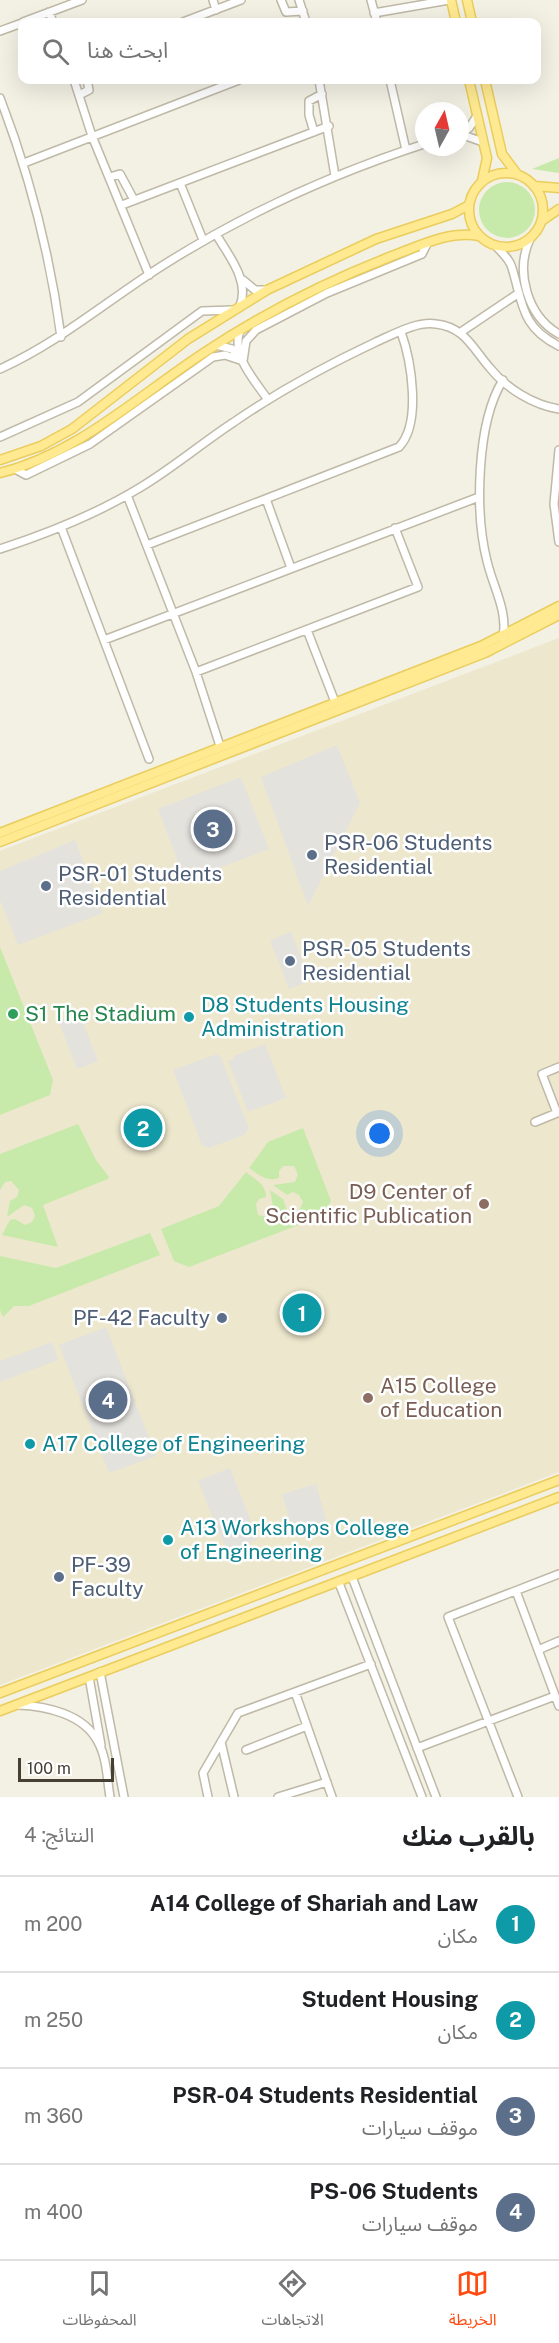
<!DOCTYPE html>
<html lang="ar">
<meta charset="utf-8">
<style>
:root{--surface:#fff;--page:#f6f6f6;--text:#202124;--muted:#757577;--line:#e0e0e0;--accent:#ff4b10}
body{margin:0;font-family:"Public Sans","Noto Sans Arabic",sans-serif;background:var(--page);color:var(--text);direction:rtl}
.compass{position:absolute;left:415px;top:102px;width:54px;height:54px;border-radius:50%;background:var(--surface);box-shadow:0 6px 24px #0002;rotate:8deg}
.scale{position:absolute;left:18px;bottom:15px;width:96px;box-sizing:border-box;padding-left:6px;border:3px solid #464034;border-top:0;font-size:16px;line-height:21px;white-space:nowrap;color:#464034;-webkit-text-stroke:4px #fff;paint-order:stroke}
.you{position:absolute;left:380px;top:1134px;width:21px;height:21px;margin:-15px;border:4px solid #fff;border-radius:50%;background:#1a73e8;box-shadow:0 0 0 9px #1a73e833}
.badge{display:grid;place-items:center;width:39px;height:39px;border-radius:50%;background:var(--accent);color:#fff;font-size:20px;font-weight:700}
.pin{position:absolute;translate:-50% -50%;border:3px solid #fff;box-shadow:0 2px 6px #0006}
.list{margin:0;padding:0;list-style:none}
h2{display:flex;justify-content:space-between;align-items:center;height:78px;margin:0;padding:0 24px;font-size:26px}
h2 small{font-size:20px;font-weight:400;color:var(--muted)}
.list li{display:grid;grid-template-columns:39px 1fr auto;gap:18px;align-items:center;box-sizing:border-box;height:96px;padding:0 24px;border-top:2px solid var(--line)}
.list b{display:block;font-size:22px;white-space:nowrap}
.list p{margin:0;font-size:20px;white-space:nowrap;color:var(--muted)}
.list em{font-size:20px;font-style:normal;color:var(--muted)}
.icon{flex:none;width:33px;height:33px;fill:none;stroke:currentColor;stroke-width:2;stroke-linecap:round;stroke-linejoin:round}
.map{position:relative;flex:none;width:559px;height:1797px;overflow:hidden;direction:ltr}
.search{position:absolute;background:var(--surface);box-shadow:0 6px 24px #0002;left:18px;right:18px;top:18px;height:66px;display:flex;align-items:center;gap:15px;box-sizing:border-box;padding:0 21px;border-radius:12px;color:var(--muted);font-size:22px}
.sheet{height:462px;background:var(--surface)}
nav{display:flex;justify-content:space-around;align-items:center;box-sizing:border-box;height:84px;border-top:2px solid var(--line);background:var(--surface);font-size:16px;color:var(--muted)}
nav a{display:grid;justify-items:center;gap:3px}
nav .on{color:var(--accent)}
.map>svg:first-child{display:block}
</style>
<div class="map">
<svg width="559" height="1797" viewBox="0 0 559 1797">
<rect width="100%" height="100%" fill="#f3f0e4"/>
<!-- education -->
<path fill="#ede7cd" d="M 559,638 L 559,1472 L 0,1685 L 0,851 Z"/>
<!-- green -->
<path fill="#c7eaab" d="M 559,158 L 559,173 L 532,169 Z
M479 210a28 28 0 1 1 56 0a28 28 0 1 1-56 0Z
M 0,947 L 53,1080 L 50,1095 L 0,1115 Z
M 78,1124 L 96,1160 L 109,1177 L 108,1179 L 43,1205 L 58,1247 L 2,1235 L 10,1220 L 15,1219 L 25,1225 L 32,1222 L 35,1216 L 32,1208 L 24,1205 L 7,1217 L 10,1201 L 17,1197 L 19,1190 L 11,1181 L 5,1182 L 0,1190 L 0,1154 Z
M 303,1128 L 331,1201 L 322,1216 L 189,1267 L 174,1261 L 161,1229 L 219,1206 L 246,1172 C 256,1180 266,1184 266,1197 L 259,1199 L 256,1204 L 258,1215 L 268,1217 L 274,1211 L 270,1190 L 283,1199 L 287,1210 L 293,1212 L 300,1209 L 303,1202 L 299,1195 L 293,1192 L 287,1195 L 273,1185 L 295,1182 L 298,1174 L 294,1166 L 283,1166 L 279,1171 L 279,1178 C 266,1182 259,1175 249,1168 L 268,1142 Z
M 150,1233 L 160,1255 L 29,1306 L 14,1306 L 3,1317 L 0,1310 L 0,1256 L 56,1268 Z"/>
<!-- parking -->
<path fill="#e4e2dd" d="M 337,745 L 360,803 L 308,906 L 261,777 Z
M 241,777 L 269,849 L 185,881 L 158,809 Z
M 75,840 L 103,913 L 18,945 L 0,900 L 0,871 Z
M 291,932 L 310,981 L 289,989 L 270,940 Z
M 79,1012 L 98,1061 L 77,1069 L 58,1020 Z
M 265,1044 L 286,1098 L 248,1112 L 228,1061 L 234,1059 L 233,1056 Z
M 217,1054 L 221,1057 L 249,1129 L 244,1135 L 209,1148 L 202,1145 L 173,1070 Z
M 106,1327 L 156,1456 L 109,1473 L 59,1345 Z
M 52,1342 L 58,1360 L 0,1382 L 0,1361 Z
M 230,1468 L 258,1539 L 227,1552 L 198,1481 Z
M 316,1484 L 328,1526 L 294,1536 L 282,1494 Z"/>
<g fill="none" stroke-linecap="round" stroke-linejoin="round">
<defs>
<path id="minor" d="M 213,0 L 216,10
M 281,0 L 286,12 L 303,11
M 299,0 L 306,22
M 371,0 L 377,22
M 49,12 L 53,22
M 374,13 L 449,0
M 23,22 L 82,0
M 183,22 L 241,0
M 0,31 L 22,23
M 74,80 L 92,136 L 149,275
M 319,80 L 335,176
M 390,80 L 406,150
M 79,95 L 89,90 L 87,80
M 0,98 C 30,176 50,254 61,337
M 314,132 L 309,115 L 309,101 L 322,94
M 460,134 L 469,128 L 477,116
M 460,134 L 483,142
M 24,163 L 239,80
M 110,177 L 120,174 L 134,200
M 180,183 L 203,240
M 122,205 L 329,126
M 216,234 C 228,255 250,280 240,306
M 530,239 C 515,271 527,316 559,334
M 495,245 C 501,252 510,259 512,268 C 523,304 521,327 559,346
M 243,280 L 255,290 L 267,290
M 240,330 C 231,356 254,379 268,400
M 461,332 L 519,293
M 216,345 L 232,349 L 240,357
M 243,361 L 246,341 L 256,330 L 327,293 L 422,254 L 427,244
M 0,369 C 60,342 109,299 165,264 C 246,213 332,174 424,144
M 0,437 L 78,402 L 202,311 L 233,310
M 559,450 L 554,504 L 559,542
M 15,469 L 26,475 L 90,444 L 213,357 L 225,355 L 243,361
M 127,495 L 196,672 L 220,746
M 266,499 L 291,568
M 61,527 L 149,759
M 147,545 L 399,447 C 422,423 411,360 401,332
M 0,549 C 49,533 97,514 141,487 C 174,467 202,443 234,422 C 279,391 327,365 376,342 C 394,334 417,321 436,324 C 465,327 473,349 490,368 C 506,388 533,405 559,409
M 307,630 L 335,702
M 503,637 C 508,611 493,587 487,561 C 475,514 476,423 503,380
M 104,640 L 479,497
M 196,672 L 418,587 L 395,528
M 535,1122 L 557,1113 L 542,1074 L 559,1067
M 352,1577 L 436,1797
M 339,1583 L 422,1797
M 516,1591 L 559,1706
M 538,1650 L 559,1641
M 100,1672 L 124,1797
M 89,1677 L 101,1745
M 295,1692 L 332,1797
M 18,1705 C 46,1706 84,1714 98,1742 C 107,1758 107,1779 110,1797
M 221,1742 L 234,1797
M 417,1748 L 555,1696
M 246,1750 L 307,1726
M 208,1797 L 203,1773 L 238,1713 L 371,1664
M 278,1797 L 327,1782
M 518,1797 L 448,1617 L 559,1574"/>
<path id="major" d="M 451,0 L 456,22
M 467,0 L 472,22
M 469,80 L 487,158 L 482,181
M 485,80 L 502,154 L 517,174
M469 210a37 37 0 1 1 74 0a37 37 0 1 1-74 0Z
M 535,186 L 559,188
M 543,220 L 559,209
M 0,460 L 41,446 L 72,429 L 188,339 L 267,290 L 376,239 L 452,214 L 469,205
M 0,473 C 78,453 137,397 202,354 C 262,314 325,282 392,256 C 419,246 450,230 479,236
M 0,833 L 481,646 L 559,606
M 0,842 L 485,653 L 559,615
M 0,1693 L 559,1480
M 0,1711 L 559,1497"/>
</defs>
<!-- minor casing -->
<use href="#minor" stroke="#bfb9a7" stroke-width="10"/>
<!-- major casing -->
<use href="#major" stroke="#eacd5c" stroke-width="11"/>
<!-- minor -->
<use href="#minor" stroke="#fff" stroke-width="7"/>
<!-- major -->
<use href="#major" stroke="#ffea92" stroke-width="8"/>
</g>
<!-- markers -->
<g fill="#5c6f8a" stroke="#fff" stroke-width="2">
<circle cx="312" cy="855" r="6"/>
<circle cx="46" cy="886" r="6"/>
<circle cx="290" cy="961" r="6"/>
<circle cx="222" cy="1318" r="6"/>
<circle cx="59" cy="1577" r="6"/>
</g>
<circle fill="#2e9e5b" stroke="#fff" stroke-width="2" cx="13" cy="1014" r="6"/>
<g fill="#0f9aa8" stroke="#fff" stroke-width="2">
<circle cx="189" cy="1017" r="6"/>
<circle cx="30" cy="1444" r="6"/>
<circle cx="168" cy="1540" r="6"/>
</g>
<g fill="#8d6e63" stroke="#fff" stroke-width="2">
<circle cx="484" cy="1204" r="6"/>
<circle cx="368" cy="1398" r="6"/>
</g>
<g text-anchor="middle" stroke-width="5" stroke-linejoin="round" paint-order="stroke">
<!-- service labels -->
<g font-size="21" fill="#4e5e75" stroke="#fff" text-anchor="start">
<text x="324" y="850">PSR-06 Students<tspan x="324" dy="24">Residential</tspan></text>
<text x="58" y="881">PSR-01 Students<tspan x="58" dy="24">Residential</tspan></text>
<text x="302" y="956">PSR-05 Students<tspan x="302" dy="24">Residential</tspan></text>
<text x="210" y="1325" text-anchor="end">PF-42 Faculty</text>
<text x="71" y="1572">PF-39<tspan x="71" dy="24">Faculty</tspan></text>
</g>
<!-- culture labels -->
<g font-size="21" fill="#0d838f" stroke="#fff" text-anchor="start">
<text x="201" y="1012">D8 Students Housing<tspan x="201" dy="24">Administration</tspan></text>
<text x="42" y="1451">A17 College of Engineering</text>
<text x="180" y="1535">A13 Workshops College<tspan x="180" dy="24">of Engineering</tspan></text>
</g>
<!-- leisure labels -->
<g font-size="21" fill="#27864d" stroke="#fff" text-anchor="start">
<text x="25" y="1021">S1 The Stadium</text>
</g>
<!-- education labels -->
<g font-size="21" fill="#785e54" stroke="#fff" text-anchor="end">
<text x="472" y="1199">D9 Center of<tspan x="472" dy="24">Scientific Publication</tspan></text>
<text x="380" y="1393" text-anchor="start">A15 College<tspan x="380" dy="24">of Education</tspan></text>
</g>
</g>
</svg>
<svg class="compass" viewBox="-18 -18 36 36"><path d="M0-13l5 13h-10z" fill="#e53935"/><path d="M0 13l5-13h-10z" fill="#757577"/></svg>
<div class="scale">100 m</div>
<div class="you"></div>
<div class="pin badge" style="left:302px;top:1313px;background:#0f9aa8">1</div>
<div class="pin badge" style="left:143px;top:1128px;background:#0f9aa8">2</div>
<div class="pin badge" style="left:213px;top:829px;background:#5c6f8a">3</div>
<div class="pin badge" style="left:108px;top:1400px;background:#5c6f8a">4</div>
<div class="search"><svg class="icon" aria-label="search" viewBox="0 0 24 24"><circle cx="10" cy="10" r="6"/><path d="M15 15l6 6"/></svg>ابحث هنا</div>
</div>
<section class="sheet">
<h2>بالقرب منك<small>النتائج: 4</small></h2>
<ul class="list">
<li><span class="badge" style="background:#0f9aa8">1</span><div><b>A14 College of Shariah and Law</b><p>مكان</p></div><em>200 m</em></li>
<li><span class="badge" style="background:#0f9aa8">2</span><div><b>Student Housing</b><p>مكان</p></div><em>250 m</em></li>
<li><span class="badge" style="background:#5c6f8a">3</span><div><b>PSR-04 Students Residential</b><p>موقف سيارات</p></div><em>360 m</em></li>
<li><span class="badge" style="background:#5c6f8a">4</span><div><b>PS-06 Students</b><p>موقف سيارات</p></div><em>400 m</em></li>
</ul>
</section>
<nav>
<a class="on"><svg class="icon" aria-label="map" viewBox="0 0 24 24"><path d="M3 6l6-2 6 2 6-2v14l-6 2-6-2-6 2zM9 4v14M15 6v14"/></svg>الخريطة</a>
<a><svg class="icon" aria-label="directions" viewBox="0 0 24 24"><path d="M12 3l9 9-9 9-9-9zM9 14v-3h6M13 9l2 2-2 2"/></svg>الاتجاهات</a>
<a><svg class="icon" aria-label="saved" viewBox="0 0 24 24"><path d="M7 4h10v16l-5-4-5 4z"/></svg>المحفوظات</a>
</nav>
